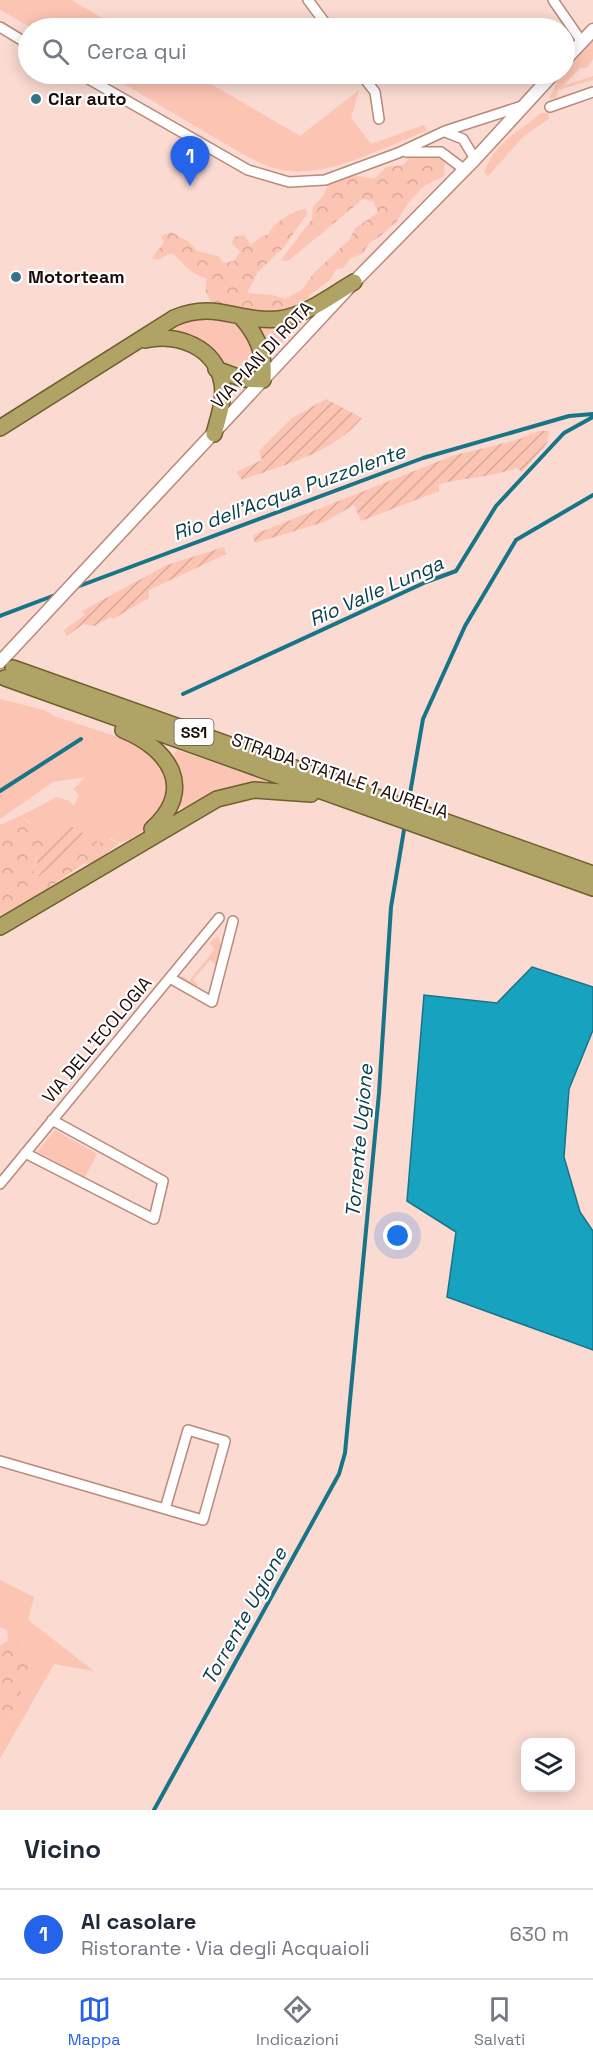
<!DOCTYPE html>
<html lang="it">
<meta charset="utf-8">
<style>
:root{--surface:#fff;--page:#f2f2f3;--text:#1f2937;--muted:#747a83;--line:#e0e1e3;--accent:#2563eb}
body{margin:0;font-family:"Space Grotesk",sans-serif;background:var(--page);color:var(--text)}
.controls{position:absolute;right:18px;bottom:18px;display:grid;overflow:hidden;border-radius:12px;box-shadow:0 3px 15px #0003}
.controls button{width:54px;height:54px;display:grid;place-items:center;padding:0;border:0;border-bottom:2px solid var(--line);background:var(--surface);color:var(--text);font:30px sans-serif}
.you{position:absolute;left:398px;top:1236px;width:21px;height:21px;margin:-15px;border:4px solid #fff;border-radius:50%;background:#1a73e8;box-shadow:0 0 0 9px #1a73e833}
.badge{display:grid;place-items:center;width:39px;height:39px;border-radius:50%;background:var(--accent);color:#fff;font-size:20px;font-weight:700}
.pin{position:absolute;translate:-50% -50px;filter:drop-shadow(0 2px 3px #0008)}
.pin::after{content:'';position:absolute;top:32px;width:21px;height:18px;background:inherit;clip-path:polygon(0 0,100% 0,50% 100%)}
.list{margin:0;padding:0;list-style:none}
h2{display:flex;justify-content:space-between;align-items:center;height:78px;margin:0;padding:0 24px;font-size:26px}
h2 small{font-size:20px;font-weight:400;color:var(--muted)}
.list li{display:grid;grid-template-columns:39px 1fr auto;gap:18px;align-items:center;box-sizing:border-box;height:90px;padding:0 24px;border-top:2px solid var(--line)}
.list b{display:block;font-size:22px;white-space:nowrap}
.list p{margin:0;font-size:20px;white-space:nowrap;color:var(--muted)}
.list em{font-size:20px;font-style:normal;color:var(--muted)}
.icon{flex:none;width:33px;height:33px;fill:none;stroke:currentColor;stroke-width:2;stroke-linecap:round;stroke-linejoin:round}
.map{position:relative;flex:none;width:593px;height:1810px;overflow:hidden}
.search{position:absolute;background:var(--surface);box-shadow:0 3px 15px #0003;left:18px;right:18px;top:18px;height:66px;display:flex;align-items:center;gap:15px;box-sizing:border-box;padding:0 21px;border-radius:33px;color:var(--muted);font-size:22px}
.sheet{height:168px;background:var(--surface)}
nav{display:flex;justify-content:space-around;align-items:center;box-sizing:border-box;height:84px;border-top:2px solid var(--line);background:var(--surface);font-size:16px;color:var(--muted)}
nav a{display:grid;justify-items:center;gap:3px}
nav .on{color:var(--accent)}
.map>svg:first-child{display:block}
</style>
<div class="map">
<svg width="593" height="1810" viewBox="0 0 593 1810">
<defs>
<pattern id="forest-crowns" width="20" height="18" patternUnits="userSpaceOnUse" patternTransform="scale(1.5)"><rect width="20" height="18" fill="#fcc4b3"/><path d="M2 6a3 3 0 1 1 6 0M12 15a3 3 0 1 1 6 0" fill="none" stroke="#d7a798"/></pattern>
<pattern id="garden-furrows" width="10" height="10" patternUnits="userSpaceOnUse" patternTransform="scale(1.5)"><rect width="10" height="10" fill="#fcc4b3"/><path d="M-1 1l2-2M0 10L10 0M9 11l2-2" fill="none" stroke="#d7a798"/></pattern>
</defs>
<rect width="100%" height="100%" fill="#fadad1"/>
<!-- grass -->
<path fill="#fcc4b3" d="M 0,0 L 71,0 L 120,28 L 32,28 L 0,10 Z
M 593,41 L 593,59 L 587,68 L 580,68 L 563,86 L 593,76 L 593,80 L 558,90 L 556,98 L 549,99 L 557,82 Z
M 107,74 L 194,74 L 300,136 L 359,90 L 351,118 L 371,144 L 424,125 L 427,131 C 388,145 331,176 290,171 C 271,169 255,161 239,152 Z
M 541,113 L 548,113 L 549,119 L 525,135 L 488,176 L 484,172 C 496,141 519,132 541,113 Z
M 184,317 L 231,318 C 245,331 266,353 249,372 L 238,371 L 182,333 L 164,329 Z
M 306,317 L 267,358 L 252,323 Z
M 0,699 L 44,710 L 54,716 L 136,743 L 153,754 L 168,781 C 162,810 150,835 119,843 L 111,838 L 99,845 L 88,839 L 47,875 L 39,877 L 33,871 L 37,856 L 40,852 L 30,822 L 20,816 L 57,797 L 69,801 L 74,806 L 79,795 L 73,789 L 86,777 L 53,782 L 0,819 Z
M 177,750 L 265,780 L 264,784 L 223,791 L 186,808 L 179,807 L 179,773 L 174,754 Z
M 218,936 L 221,945 L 216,965 L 210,960 L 193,980 L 199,985 L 192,985 L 180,978 L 182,976 L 189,981 L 215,949 L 209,943 Z
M 55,1130 L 97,1154 L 85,1177 L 37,1152 Z
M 0,1580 L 34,1597 L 28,1620 L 94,1671 L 54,1664 L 0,1759 L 0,1739 L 17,1699 L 30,1678 L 29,1657 L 24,1643 L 8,1648 L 0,1657 L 0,1646 L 8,1640 L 7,1630 L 0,1627 Z"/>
<!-- forest -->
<path fill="url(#forest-crowns)" d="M 431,152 L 445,158 L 444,176 L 424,186 L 409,202 L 397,221 L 378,238 L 370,242 L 362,254 L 351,258 L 343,268 L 335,270 L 331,279 L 311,294 L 306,302 L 279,316 L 212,304 L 206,292 L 206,278 C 186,273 186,263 171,253 L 158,260 L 152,258 L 164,242 L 161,236 L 171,232 L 189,242 L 197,251 L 218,256 L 224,263 L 234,261 L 240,251 L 232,244 L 234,237 L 244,235 L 251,245 L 262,236 L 268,235 C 274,222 292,211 306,209 L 307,214 L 284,247 L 258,272 L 247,293 L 272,295 L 285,299 L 302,290 L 314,273 L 350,239 L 355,228 L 378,213 L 374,202 L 363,199 L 288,261 L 281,260 L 312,219 L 313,207 L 323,196 L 330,181 L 353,175 L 374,179 L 386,167 L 403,165 L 414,153 Z
M 20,816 L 50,839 L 47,849 L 36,856 L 33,871 L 39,877 L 47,875 L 88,839 L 96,840 L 99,845 L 103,837 L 119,843 L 95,863 L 83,864 L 28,902 L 0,916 L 0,825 Z
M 14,1641 L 24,1643 L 29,1657 L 30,1678 L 17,1699 L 0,1739 L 0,1657 Z"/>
<!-- garden -->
<path fill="url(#garden-furrows)" d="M 326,399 L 362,418 C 332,454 283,465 242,480 L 236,472 L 262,460 L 259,451 L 292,418 Z
M 538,431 L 549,431 L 547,443 L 522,472 L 517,468 C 492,477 465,478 439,484 L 439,491 L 361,521 L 354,505 L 324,522 L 255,543 L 253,535 L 452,456 L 520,439 Z
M 224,547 L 226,554 L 149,590 L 149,598 L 113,619 L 111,617 L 94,626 L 83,624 L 67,636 L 64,630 L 85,615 L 82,611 L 167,565 Z
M 71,826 L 85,834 L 85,839 L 39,876 L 37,858 Z"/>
<!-- water -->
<path fill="#17a2c0" stroke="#187588" stroke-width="1.5" d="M 532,967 L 593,987 L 593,1030 L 569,1089 L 564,1157 L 580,1212 L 593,1231 L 593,1350 L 447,1297 L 456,1232 L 407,1201 L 424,995 L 497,1003 Z"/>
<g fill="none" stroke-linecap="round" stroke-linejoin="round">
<!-- stream -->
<path stroke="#187588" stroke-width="4" d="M 74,588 L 423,458 L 569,416 L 593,414
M 0,616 L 58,594
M 183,694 L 426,582 L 456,571 L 496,506 L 564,433 L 593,417
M 0,791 L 81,739
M 408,805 L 423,719 L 465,626 L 516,540 L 593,495
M 154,1810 L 339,1474 L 345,1453 L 379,1093 L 391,907 L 405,824"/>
<defs>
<path id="minor" d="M 308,0 L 329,28
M 553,0 L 582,42
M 0,27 L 28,44
M 80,74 L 248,170 L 289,182 L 325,180 L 398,153 L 445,131 L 522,106
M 361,74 L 375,92 L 379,119
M 550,107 L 593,92
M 445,132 L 463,139 L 475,159
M 406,152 L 441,152 L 465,170
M 170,978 L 212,1002 L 233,921
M 25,1153 L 154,1219 L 163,1181 L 52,1120
M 0,1184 L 219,918
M 0,1461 L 203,1520 L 225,1441 L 188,1430 L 165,1509"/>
<path id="secondary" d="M 564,61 L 593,30
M 0,662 L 354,282 L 475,159 L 553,74"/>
<path id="trunk" d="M 145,340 C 177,333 215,346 222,383 C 225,400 218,418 214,434
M 216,369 L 243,379 L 263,380 C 265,354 258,336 241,317
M 0,428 L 174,318 C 216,300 238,323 279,319 C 305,316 332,295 354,282
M 13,668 L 593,874
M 5,678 L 593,888
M 123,730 C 170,749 196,789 152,829
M 0,927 L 217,799 L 254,790 L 311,794"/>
</defs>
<!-- minor casing -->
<use href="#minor" stroke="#b9897a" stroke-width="12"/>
<!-- secondary casing -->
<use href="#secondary" stroke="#b9897a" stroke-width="15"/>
<!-- trunk casing -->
<use href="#trunk" stroke="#6f5f2b" stroke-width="18"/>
<!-- minor -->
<use href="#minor" stroke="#fff" stroke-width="9"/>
<!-- secondary -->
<use href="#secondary" stroke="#fff" stroke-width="12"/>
<!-- trunk -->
<use href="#trunk" stroke="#b0a366" stroke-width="15"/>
</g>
<!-- markers -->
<g fill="#337587" stroke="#fff" stroke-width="2">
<circle cx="36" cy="99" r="6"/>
<circle cx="16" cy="277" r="6"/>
</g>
<g text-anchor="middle" stroke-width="4.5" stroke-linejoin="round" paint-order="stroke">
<!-- shield labels -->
<rect fill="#fff" stroke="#605451" stroke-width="1.5" x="174.5" y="719" width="39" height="26" rx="4.5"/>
<g font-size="16" font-weight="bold" fill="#1c0b06">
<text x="194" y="738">SS1</text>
</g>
<!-- poi labels -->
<g font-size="18" font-weight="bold" fill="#1c0b06" stroke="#fff" text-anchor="start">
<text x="48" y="105">Clar auto</text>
<text x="28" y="283">Motorteam</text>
</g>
<!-- street labels -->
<g font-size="18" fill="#1c0b06" stroke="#fff">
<text transform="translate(262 355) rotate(-47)" y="6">VIA PIAN DI ROTA</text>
<text transform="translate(340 776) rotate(19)" y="6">STRADA STATALE 1 AURELIA</text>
<text transform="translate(97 1040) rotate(-50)" y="6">VIA DELL'ECOLOGIA</text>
</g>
<!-- water labels -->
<g font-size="20" font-style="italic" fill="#0a414e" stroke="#fff">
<text transform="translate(289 492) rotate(-20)" y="7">Rio dell'Acqua Puzzolente</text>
<text transform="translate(376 591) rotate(-24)" y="7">Rio Valle Lunga</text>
<text transform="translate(359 1141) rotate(-85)" y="7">Torrente Ugione</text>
<text transform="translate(244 1616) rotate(-61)" y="7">Torrente Ugione</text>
</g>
</g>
</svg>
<div class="controls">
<button><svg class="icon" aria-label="layers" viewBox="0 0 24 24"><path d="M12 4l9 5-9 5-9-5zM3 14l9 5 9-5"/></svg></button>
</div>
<div class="you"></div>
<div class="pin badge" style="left:190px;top:186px">1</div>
<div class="search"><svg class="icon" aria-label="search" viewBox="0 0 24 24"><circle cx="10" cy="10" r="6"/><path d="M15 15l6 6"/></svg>Cerca qui</div>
</div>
<section class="sheet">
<h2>Vicino<small></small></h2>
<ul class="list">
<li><span class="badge">1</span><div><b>Al casolare</b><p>Ristorante · Via degli Acquaioli</p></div><em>630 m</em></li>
</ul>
</section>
<nav>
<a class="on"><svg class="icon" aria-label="map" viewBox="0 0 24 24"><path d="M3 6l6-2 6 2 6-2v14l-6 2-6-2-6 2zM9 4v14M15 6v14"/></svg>Mappa</a>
<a><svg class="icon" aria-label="directions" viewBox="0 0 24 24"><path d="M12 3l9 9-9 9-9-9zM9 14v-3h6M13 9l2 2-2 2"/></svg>Indicazioni</a>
<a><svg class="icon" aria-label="saved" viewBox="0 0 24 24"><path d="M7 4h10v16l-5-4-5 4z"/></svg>Salvati</a>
</nav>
